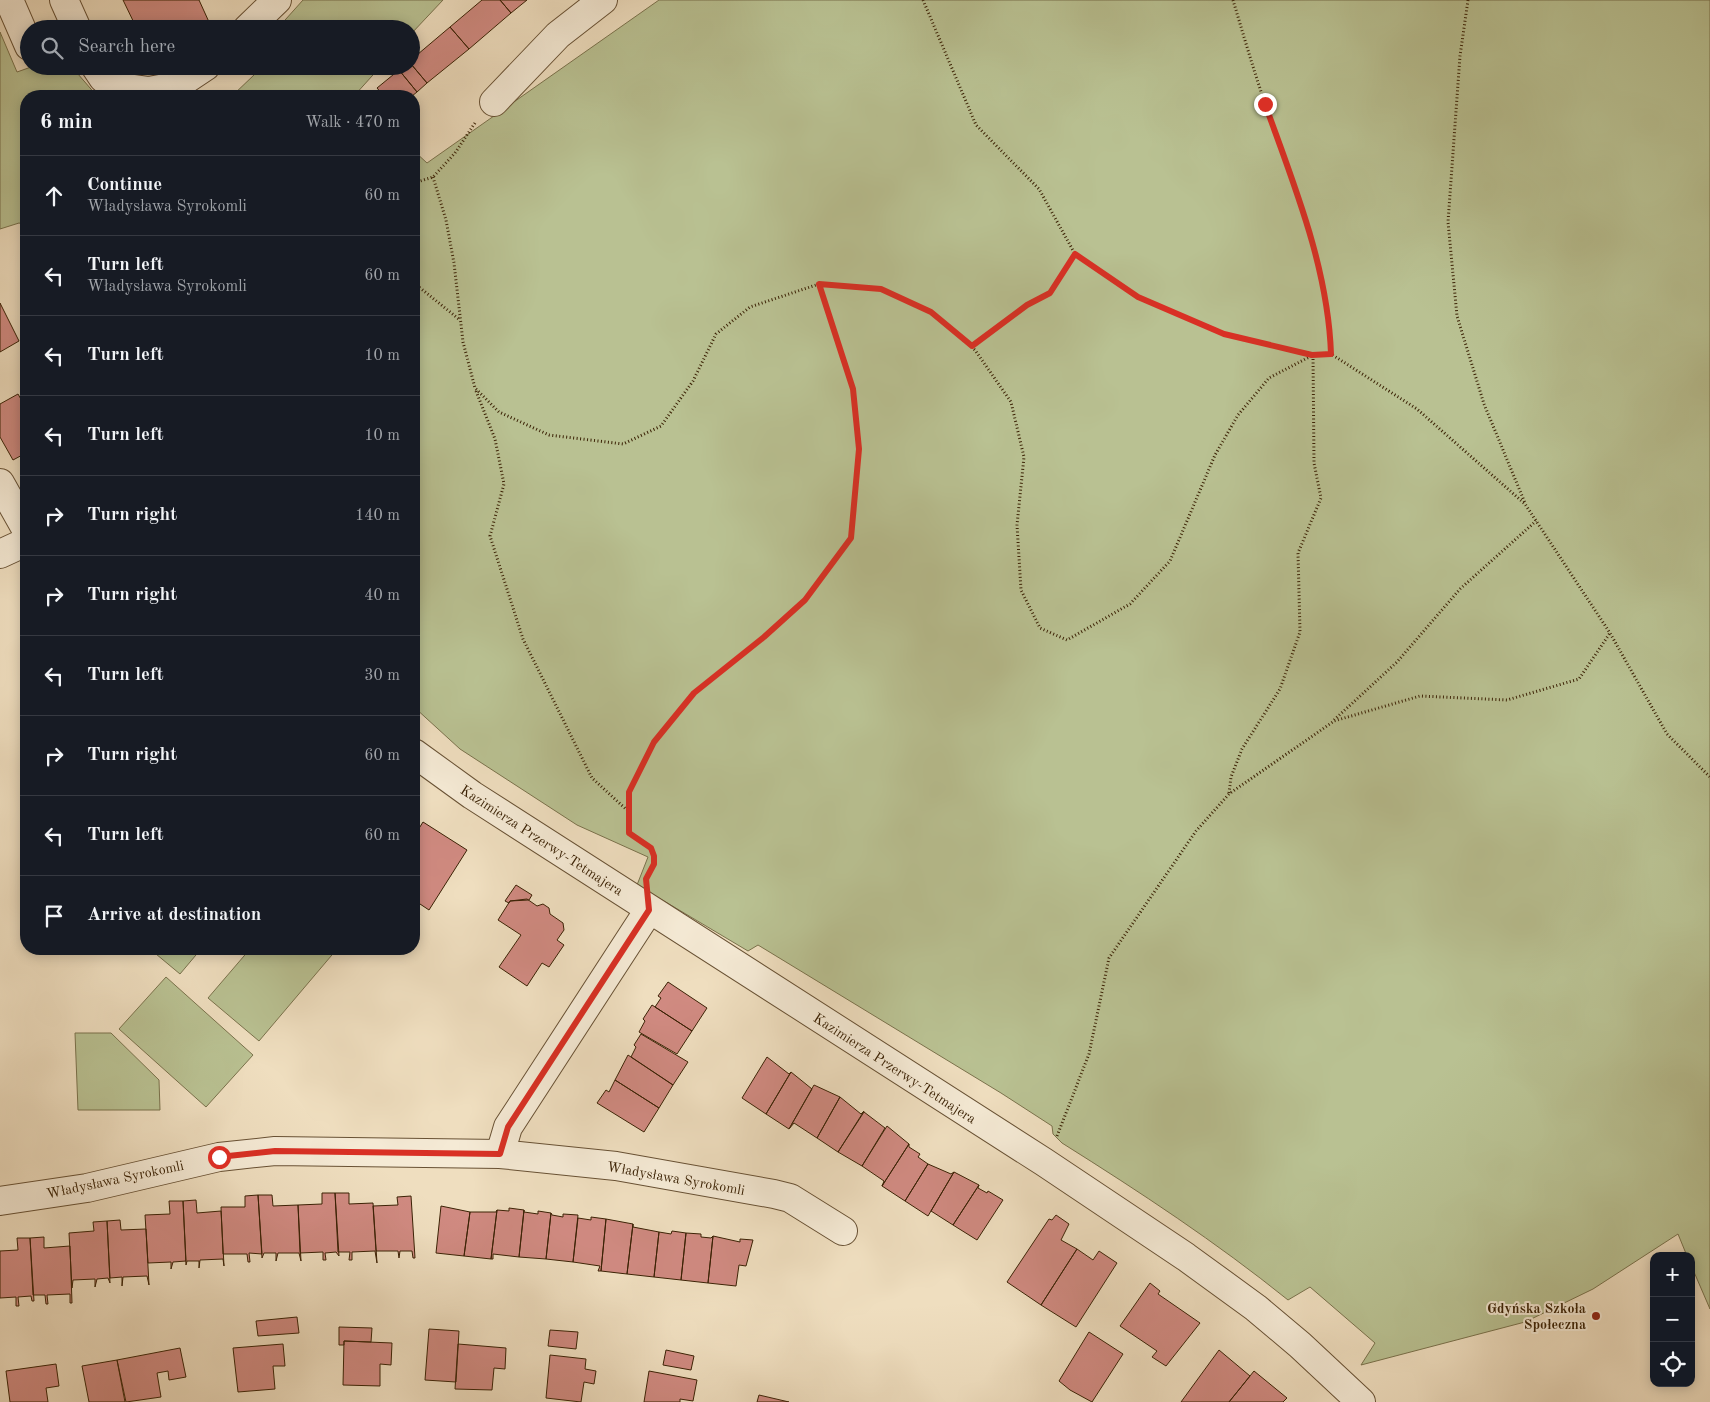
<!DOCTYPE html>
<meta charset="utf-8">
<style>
:root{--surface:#171b24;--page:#20242c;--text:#f1f3f6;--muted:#9ea1a6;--line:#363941}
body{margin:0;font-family:"Old Standard TT",serif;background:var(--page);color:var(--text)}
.controls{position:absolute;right:15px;bottom:15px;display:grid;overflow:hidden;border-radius:10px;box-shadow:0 2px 12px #0003}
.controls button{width:45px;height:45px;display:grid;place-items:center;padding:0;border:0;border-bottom:1px solid var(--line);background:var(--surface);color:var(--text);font:25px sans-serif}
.stop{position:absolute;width:15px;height:15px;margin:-11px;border:4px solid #d93025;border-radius:50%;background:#fff}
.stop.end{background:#d93025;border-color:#fff;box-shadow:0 1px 5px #0008}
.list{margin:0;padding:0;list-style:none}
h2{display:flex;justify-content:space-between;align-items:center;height:65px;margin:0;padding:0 20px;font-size:21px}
h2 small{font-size:16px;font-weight:400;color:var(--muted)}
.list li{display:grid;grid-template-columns:32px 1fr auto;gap:15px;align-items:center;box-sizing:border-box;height:80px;padding:0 20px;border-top:1px solid var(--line)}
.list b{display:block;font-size:19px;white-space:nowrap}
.list p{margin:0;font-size:16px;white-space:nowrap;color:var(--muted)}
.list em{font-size:16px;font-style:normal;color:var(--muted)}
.icon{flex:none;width:28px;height:28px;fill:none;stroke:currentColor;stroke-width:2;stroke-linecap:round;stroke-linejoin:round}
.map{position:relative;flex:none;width:1710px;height:1402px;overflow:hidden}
.search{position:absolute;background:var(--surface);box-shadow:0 2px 12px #0003;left:20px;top:20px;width:400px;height:55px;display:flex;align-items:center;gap:12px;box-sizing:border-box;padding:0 18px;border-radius:28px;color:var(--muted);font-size:19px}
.panel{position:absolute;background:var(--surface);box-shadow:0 2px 12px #0003;left:20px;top:90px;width:400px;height:865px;border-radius:20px}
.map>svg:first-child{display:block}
</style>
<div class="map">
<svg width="1710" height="1402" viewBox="0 0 1710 1402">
<rect width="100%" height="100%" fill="#efdebf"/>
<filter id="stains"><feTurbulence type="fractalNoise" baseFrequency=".004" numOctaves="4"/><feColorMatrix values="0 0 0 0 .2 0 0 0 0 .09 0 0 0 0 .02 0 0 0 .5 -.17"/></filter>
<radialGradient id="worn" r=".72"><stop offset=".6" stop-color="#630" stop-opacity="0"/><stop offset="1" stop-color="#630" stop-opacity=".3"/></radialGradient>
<!-- green -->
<path fill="#b9c192" stroke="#7a724c" d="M 303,0 L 443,0 L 411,34 L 411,29 L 277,29 Z
M 659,0 L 1710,0 L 1710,1309 L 1691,1265 L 1691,1256 L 1687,1256 L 1678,1234 L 1593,1289 L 1525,1322 L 1361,1365 L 1375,1343 L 1310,1287 L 1288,1300 C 1216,1242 1140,1192 1062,1143 L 1053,1134 L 1052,1126 L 1001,1093 L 758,945 L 748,951 L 637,885 L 648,857 L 577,825 L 460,749 L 414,707 L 414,151 L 427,163 Z
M 0,32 L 17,72 L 34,66 L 71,66 L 97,96 L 26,96 L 26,225 L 19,223 L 0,229 Z
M 248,66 L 381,66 L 354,96 L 232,96 L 255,74 Z
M 150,949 L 201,949 L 180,974 Z
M 250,949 L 337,949 L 259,1041 L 208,998 Z
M 166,977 L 253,1055 L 206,1107 L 119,1029 Z
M 75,1033 L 111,1033 L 159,1080 L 160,1110 L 78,1110 Z"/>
<!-- building -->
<path fill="#d08a81" stroke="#3b2205" d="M 123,0 L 199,0 L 209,22 L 194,29 L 137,29 Z
M 482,0 L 500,0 L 511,13 L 469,49 L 450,27 Z
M 500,0 L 527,0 L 511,13 Z
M 450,27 L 469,49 L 427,83 L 411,64 L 411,60 Z
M 411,64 L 427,83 L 417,92 L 399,70 L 404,66 L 411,66 Z
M 399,70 L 417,92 L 412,96 L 384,96 L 377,88 Z
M 0,303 L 19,341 L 0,352 Z
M 18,394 L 26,408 L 26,453 L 13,460 L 0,437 L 0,404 Z
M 423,822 L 467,850 L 429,910 L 414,900 L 414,827 L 418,830 Z
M 516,885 L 532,895 L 529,900 L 510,901 L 509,903 L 505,901 Z
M 527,899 L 537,906 L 543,904 L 549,908 L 550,914 L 563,923 L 564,930 L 557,940 L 564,945 L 549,967 L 542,963 L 527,986 L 499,967 L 521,935 L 498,920 L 510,901 Z
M 668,982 L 707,1008 L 692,1031 L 655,1007 L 661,998 L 658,996 Z
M 652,1005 L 692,1031 L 677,1054 L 639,1032 L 645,1021 L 643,1019 Z
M 641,1034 L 688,1062 L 673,1085 L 631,1057 L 636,1047 L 634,1045 Z
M 628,1055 L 673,1085 L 659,1108 L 615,1080 Z
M 767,1057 L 789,1074 L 791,1072 L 766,1114 L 742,1098 Z
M 791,1072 L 812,1089 L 789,1129 L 766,1114 Z
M 615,1080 L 659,1108 L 644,1132 L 597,1103 L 606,1090 L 609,1092 Z
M 814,1085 L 840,1097 L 817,1138 L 794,1123 L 789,1129 Z
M 840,1097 L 861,1114 L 864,1111 L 838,1152 L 817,1138 Z
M 864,1112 L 885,1128 L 862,1166 L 838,1152 Z
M 887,1126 L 909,1144 L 882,1186 L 884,1181 L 862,1166 Z
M 909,1144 L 909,1147 L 920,1154 L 918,1157 L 928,1164 L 905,1201 L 882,1186 Z
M 928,1164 L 951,1174 L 954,1172 L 928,1216 L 905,1201 Z
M 954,1172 L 979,1185 L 953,1225 L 931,1211 Z
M 979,1185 L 978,1188 L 987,1193 L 988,1191 L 1003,1200 L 977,1240 L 953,1225 Z
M 322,1193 L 335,1193 L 339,1256 L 336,1252 L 325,1253 L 326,1260 L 323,1260 L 323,1252 L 300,1253 L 298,1205 L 322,1204 Z
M 335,1193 L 349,1193 L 349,1204 L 373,1203 L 377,1263 L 375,1251 L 352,1252 L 352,1260 L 349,1260 L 350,1252 L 338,1252 Z
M 258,1195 L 272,1195 L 273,1206 L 298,1205 L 301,1261 L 299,1253 L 278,1253 L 276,1261 L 276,1253 L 264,1253 L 262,1258 Z
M 258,1195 L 262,1254 L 249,1253 L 250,1262 L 248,1262 L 247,1254 L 223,1254 L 221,1207 L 245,1207 L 245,1196 Z
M 411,1196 L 415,1258 L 413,1258 L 412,1251 L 400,1251 L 399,1258 L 398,1251 L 376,1251 L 373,1206 L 398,1205 L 397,1197 Z
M 196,1200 L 197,1213 L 221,1211 L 224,1266 L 223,1259 L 200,1260 L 199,1268 L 199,1261 L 187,1261 L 186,1265 L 183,1201 Z
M 169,1201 L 183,1201 L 186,1261 L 173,1262 L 171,1269 L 171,1262 L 148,1263 L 145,1215 L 170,1214 Z
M 441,1206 L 470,1212 L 464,1256 L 436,1253 Z
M 509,1208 L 524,1210 L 519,1257 L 493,1254 L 493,1259 L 491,1259 L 497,1210 L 509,1211 Z
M 497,1210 L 491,1259 L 464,1256 L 470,1212 L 496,1212 Z
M 524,1210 L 524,1212 L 538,1214 L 538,1211 L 551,1213 L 546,1259 L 519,1257 Z
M 551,1213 L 552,1215 L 563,1217 L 563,1214 L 578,1215 L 573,1262 L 546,1259 Z
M 1056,1215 L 1069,1224 L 1061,1240 L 1077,1249 L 1041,1305 L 1007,1282 L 1049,1219 L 1052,1220 Z
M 591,1217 L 606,1219 L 601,1271 L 598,1271 L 600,1266 L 573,1262 L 578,1218 L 591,1220 Z
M 606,1219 L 633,1224 L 627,1274 L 601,1271 Z
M 120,1220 L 121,1230 L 146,1229 L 149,1285 L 147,1276 L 123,1277 L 122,1286 L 122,1277 L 110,1278 L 107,1221 Z
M 107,1221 L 110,1283 L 108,1278 L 97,1279 L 95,1287 L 95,1279 L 73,1280 L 72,1288 L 69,1233 L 94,1231 L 93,1222 Z
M 633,1224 L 633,1227 L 659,1232 L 654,1277 L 627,1274 Z
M 672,1231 L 686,1233 L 681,1280 L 654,1277 L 659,1232 L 671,1234 Z
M 686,1233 L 701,1234 L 701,1237 L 711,1238 L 713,1236 L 708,1283 L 681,1280 Z
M 713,1236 L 740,1242 L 740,1239 L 753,1240 L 746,1266 L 739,1265 L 736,1286 L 708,1283 Z
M 44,1237 L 44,1248 L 70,1246 L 72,1303 L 70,1303 L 70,1294 L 47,1295 L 48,1304 L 46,1304 L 45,1295 L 33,1295 L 30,1238 Z
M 17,1238 L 30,1238 L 34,1301 L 32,1301 L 31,1296 L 18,1297 L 19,1306 L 16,1306 L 16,1297 L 0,1298 L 0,1251 L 18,1250 Z
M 1077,1249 L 1093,1260 L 1099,1251 L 1117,1263 L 1076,1327 L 1041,1305 Z
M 1150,1283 L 1160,1291 L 1158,1294 L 1200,1323 L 1166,1366 L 1152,1357 L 1157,1351 L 1120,1326 Z
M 297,1317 L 299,1333 L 258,1336 L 256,1321 Z
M 339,1327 L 372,1328 L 371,1342 L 344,1341 L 344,1345 L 339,1345 Z
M 429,1329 L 459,1331 L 456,1382 L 425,1380 Z
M 550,1330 L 578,1332 L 576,1349 L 548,1346 Z
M 1089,1332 L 1123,1354 L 1092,1402 L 1070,1390 L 1059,1381 Z
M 344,1341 L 392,1343 L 391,1365 L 380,1364 L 380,1386 L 343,1385 Z
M 283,1344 L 285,1366 L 273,1366 L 275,1389 L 238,1392 L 233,1348 Z
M 458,1344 L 506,1348 L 505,1369 L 494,1368 L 492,1390 L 455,1389 Z
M 180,1348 L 186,1377 L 169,1380 L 168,1371 L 157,1373 L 161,1397 L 126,1402 L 117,1360 Z
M 666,1350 L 694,1356 L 691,1370 L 663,1365 Z
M 1219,1350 L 1250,1376 L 1229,1402 L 1181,1402 Z
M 550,1355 L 586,1359 L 585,1369 L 596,1371 L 594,1384 L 584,1382 L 581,1402 L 546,1398 Z
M 117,1360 L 125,1402 L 89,1402 L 82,1366 Z
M 56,1364 L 59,1386 L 46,1388 L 48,1402 L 10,1402 L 6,1371 Z
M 649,1371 L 697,1380 L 693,1401 L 680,1399 L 680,1402 L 644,1402 Z
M 1254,1371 L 1287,1398 L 1283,1402 L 1229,1402 Z
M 759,1395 L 789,1402 L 757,1402 Z"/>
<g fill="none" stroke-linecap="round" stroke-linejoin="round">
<defs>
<path id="minor" d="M 9,0 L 29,46
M 64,0 L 77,29
M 247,29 L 277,0
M 95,66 L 103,78 L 113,86 L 149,91 L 176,86 L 206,66
M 494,102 L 558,35 L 603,0
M 0,483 L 26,529
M 0,554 L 26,542
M 414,753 L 472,795 L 1044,1162 L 1186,1257 L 1256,1308 L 1300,1345 L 1361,1402
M 500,1154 L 508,1127 L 649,910
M 0,1201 L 87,1188 L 219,1157 L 275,1151 L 500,1154 L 616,1166 L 774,1194 L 790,1198 L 843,1231"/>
</defs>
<!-- minor casing -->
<use href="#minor" stroke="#685134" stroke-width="30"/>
<!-- path -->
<path stroke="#3b2205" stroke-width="3" stroke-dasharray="1 2.5" stroke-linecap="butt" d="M 923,0 L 976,125 L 1039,189 L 1075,254 L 1138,297 L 1224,333 L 1313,355 L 1331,354 L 1417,409 L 1525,504 L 1610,633 L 1667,734 L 1710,777
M 1233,0 C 1244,37 1255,75 1268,112 C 1296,191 1328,270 1331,354
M 1468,0 L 1460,56 L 1448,222 L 1457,316 L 1484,404 L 1525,503
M 433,177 L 446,220 L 454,263 L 463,342 L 475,388 L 499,412 L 549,435 L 623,444 L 661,426 L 693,381 L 716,334 L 750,307 L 819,284 L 881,289 L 931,312 L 975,350 L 1011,402 L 1024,457 L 1017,525 L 1021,590 L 1040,628 L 1067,640 L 1130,604 L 1170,561 L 1215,455 L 1238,415 L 1269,378 L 1313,355
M 414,183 L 433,177 L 455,153 L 475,123
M 414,283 L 460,320
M 972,346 L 1027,305 L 1050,293 L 1075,254
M 476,391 L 495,439 L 504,484 L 490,536 L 523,639 L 592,778 L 628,811
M 1334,720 L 1397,662 L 1460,589 L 1536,521
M 1229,793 L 1231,777 L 1242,749 L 1280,689 L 1300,632 L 1298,553 L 1321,498 L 1314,463 L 1313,355
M 648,874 C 662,850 647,847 629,833 L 629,792 L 654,742 L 694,693 L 764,637 L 805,600 L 851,538 L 859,449 L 853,389 L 819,284
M 1057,1136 L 1089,1054 L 1109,958 L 1196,831 L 1229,794 L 1334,721 L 1420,696 L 1507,700 L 1579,679 L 1610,633"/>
<!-- minor -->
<use href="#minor" stroke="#f5ead5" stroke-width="28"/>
</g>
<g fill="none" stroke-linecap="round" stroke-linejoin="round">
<!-- route -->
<path stroke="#d93025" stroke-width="6" d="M 219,1157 L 275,1151 L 500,1154 L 508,1127 L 649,910 L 646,879 L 654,864 L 654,856 L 651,848 L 629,833 L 629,792 L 654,742 L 694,693 L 764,637 L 805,600 L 851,538 L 859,449 L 853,389 L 819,284 L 881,289 L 931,312 L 972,346 L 1027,305 L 1050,293 L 1075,254 L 1138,297 L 1224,334 L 1312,355 L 1331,354 C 1328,267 1294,185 1265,104"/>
</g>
<!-- markers -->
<circle fill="#8f2418" stroke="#f5ead5" stroke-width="2" cx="1596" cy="1316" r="5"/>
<g text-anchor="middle" stroke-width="4" stroke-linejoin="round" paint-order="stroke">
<!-- street labels -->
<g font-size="14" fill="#3b2205" stroke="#f5ead5">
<text transform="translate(542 840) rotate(33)" y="5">Kazimierza Przerwy-Tetmajera</text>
<text transform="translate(895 1068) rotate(33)" y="5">Kazimierza Przerwy-Tetmajera</text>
<text transform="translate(676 1178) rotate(10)" y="5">Władysława Syrokomli</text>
<text transform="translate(115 1179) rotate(-12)" y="5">Władysława Syrokomli</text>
</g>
<!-- poi labels -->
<g font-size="14" font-weight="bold" fill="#3b2205" stroke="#f5ead5" text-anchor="end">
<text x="1586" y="1313">Gdyńska Szkoła<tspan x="1586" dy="16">Społeczna</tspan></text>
</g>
</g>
<rect width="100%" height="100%" filter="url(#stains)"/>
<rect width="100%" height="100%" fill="url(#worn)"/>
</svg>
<div class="controls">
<button>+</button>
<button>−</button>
<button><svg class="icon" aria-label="locate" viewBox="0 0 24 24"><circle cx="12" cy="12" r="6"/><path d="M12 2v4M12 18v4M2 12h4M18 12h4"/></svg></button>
</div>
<div class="stop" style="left:219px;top:1157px"></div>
<div class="stop end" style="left:1265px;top:104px"></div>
<div class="search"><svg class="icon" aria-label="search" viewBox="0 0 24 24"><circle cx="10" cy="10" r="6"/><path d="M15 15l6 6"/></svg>Search here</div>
<section class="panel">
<h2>6 min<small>Walk · 470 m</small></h2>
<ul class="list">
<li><svg class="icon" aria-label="ahead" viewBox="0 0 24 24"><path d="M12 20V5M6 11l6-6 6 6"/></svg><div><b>Continue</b><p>Władysława Syrokomli</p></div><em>60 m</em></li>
<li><svg class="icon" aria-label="left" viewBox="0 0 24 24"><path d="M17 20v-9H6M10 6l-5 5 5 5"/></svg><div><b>Turn left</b><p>Władysława Syrokomli</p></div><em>60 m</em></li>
<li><svg class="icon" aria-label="left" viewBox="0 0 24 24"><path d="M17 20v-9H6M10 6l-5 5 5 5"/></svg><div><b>Turn left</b></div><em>10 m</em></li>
<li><svg class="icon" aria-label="left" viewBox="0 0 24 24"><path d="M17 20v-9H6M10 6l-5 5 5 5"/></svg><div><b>Turn left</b></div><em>10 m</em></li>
<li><svg class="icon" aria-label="right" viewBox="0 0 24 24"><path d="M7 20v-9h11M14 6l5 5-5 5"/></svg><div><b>Turn right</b></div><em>140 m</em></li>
<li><svg class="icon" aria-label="right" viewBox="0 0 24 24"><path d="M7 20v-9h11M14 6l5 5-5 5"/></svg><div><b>Turn right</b></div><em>40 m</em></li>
<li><svg class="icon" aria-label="left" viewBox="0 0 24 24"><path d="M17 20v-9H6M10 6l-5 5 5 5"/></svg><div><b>Turn left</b></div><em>30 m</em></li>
<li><svg class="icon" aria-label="right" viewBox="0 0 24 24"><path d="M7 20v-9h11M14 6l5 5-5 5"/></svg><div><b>Turn right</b></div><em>60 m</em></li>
<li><svg class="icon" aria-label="left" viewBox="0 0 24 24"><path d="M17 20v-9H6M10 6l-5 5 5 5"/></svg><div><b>Turn left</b></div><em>60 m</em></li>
<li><svg class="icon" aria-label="arrive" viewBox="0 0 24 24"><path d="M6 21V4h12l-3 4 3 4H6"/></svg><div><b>Arrive at destination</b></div></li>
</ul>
</section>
</div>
